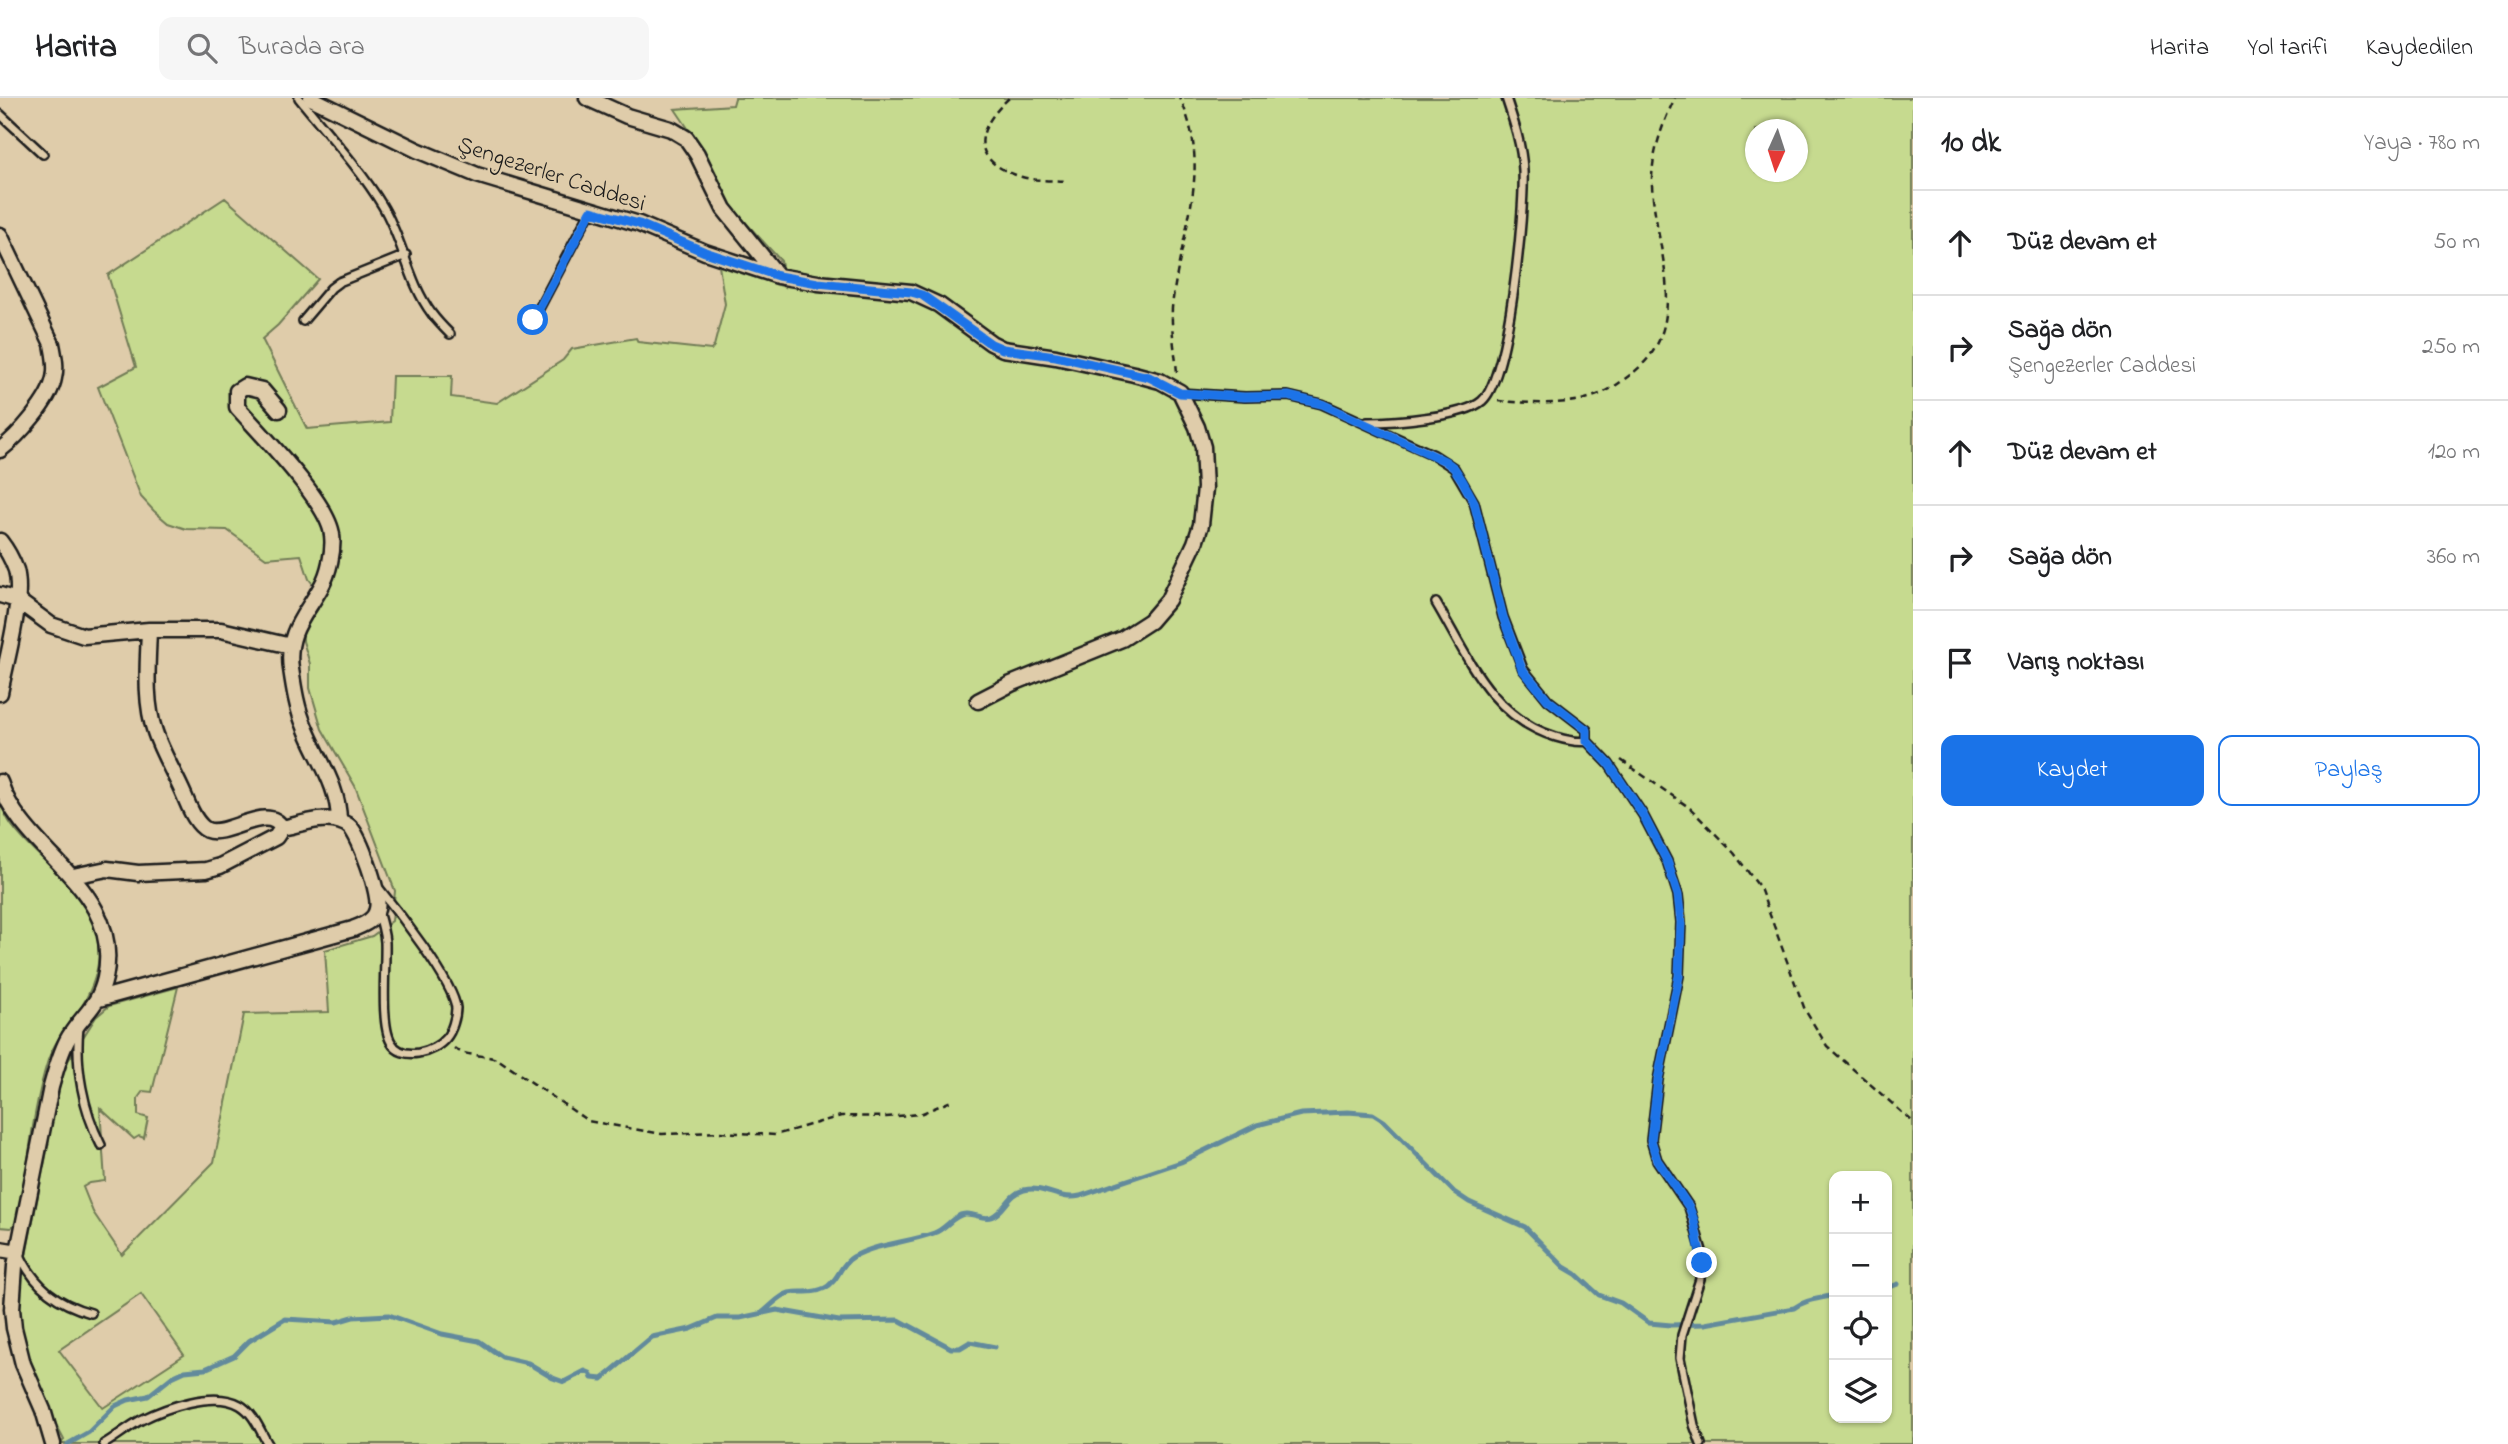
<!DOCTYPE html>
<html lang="tr">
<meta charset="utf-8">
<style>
:root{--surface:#fff;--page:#f6f6f6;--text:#202124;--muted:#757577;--line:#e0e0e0;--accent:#1a73e8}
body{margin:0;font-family:"Indie Flower",sans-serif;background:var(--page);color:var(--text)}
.controls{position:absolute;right:21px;bottom:21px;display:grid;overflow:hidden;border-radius:14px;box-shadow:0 2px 5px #0004}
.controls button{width:63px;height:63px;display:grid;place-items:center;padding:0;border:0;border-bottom:2px solid var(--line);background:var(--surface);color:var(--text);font:35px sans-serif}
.compass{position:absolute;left:1745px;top:21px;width:63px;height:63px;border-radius:50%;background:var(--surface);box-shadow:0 2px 5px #0004;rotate:183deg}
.stop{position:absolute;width:21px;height:21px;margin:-16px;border:5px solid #1a73e8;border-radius:50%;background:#fff}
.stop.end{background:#1a73e8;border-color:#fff;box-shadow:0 2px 7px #0008}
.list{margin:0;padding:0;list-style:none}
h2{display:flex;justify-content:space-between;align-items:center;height:91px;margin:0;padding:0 28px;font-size:30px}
h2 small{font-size:23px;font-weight:400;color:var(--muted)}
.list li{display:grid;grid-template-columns:46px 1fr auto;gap:21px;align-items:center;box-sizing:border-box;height:105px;padding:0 28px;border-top:2px solid var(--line)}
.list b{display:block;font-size:26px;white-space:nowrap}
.list p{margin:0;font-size:23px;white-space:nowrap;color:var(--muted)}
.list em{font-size:23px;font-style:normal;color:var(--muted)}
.actions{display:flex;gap:14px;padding:21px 28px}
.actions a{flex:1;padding:16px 0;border:2px solid var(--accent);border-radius:14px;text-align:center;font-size:24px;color:var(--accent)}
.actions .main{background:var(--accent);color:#fff}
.icon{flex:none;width:38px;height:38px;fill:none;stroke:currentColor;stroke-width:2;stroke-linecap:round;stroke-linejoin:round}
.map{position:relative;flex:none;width:1913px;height:1346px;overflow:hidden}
header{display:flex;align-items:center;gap:42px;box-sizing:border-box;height:98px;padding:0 35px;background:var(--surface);border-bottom:2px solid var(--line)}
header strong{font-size:33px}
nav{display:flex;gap:38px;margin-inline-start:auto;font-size:24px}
.search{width:490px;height:63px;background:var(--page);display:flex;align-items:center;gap:18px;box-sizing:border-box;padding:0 24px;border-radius:14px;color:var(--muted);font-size:26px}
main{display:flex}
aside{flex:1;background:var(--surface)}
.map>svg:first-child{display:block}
</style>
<header>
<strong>Harita</strong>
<div class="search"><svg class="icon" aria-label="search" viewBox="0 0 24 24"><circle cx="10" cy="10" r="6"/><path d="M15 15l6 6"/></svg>Burada ara</div>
<nav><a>Harita</a><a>Yol tarifi</a><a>Kaydedilen</a></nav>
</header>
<main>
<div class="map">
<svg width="1913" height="1346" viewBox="0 0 1913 1346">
<rect width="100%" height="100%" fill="#dfccaa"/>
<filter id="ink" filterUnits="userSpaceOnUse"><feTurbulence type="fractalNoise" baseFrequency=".0143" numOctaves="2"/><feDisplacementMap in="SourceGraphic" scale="14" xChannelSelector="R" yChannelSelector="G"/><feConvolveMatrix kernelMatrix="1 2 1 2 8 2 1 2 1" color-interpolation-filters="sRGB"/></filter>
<g filter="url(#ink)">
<!-- green -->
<path fill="#c6da8f" stroke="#717b56" stroke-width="2" fill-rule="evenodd" d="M 735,0 L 1913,0 L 1913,1346 L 60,1346 L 64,1342 C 38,1293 16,1243 20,1187 L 48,1048 L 53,1009 L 68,963 L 96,919 L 109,908 L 178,889 L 152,994 L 143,993 L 138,1000 L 138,1017 L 148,1020 L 144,1040 L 139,1038 L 134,1041 L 100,1010 L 105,1083 L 90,1085 L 83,1089 L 93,1114 L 122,1157 L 214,1064 L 244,916 L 329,914 L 325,852 L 372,838 L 392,823 L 395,793 L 355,688 L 322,631 L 310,590 L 310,566 L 303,543 L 303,532 L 318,511 L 319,494 L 309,481 L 301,457 L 266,460 L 227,432 L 186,431 L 168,425 L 154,413 L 141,399 L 98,289 L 136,269 L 108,177 L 225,100 L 318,181 L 278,227 L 262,241 L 307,331 L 390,324 L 392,278 L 452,278 L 451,299 L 497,305 L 563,262 L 572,251 L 636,240 L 638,244 L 711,252 L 714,248 L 725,206 L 719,168 L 785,189 L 781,163 L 728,105 L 708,60 L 675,11 L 733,7 ZM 1756,32 L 1798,32 L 1798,74 L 1756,74 ZM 1834,1078 L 1887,1078 L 1887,1320 L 1834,1320 ZM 141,1196 L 184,1257 L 103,1310 L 59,1252 Z
M 0,705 C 4,713 7,722 13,729 C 36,760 72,781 90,817 C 106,848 99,879 82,908 C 71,926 55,941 48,962 C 33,1009 29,1061 21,1110 L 17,1123 L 11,1130 L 0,1129 Z"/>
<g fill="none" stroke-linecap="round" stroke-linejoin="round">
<!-- stream -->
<path stroke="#628a9c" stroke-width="5" d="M 1887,1190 L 1898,1186
M 763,1214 C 771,1208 780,1197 789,1195 C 802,1192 811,1197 825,1190 C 839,1183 839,1167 853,1159 C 878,1145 907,1145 934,1135 C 946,1131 953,1117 965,1116 C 974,1115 983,1122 991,1119 C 1005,1114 1008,1096 1024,1092 C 1045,1087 1058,1103 1080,1098 L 1181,1064 L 1257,1027 L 1301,1016 L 1348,1014 L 1373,1016 L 1384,1023 L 1454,1094 L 1469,1104 L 1525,1129 L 1564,1169 L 1576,1176 L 1599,1197 L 1621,1205 L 1649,1225 L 1671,1227 L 1705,1226 L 1794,1210 C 1806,1201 1820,1201 1834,1197
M 68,1346 L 89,1334 L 115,1308 L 128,1302 L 148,1298 L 172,1279 L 185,1273 L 205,1271 L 234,1258 L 249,1243 L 285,1221 L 336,1224 L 353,1219 L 389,1217 L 442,1236 L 479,1243 L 502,1259 L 528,1265 L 553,1280 L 564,1284 L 585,1273 L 590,1275 L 592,1280 L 602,1281 L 652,1239 L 691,1231 L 717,1220 L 740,1220 L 777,1212 L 839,1223 L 899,1222 L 951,1250 L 960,1250 L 970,1244 L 995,1249"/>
<defs>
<path id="lane" d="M 299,0 C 327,35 359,69 382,107 C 403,141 408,184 432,216 C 437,223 444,230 450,236
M 0,16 L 43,56
M 533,222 L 591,112
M 303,223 L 331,190 L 339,184 L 406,157
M 1180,295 L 1245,299 L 1288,298 L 1322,306 L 1434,357 L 1454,370 L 1474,404 L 1503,519 L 1523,571 L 1548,602 L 1587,632 L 1587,643 C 1577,645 1566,642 1556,639 C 1491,620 1467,557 1436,505
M 1367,324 C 1393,324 1464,319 1482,303 C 1509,281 1525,112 1523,73 C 1522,48 1514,24 1506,0
M 1587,643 L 1609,666 L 1643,717 L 1667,763 L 1678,797 L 1681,824 L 1679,878 L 1658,982 L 1651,1042 L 1657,1062 L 1689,1109 L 1702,1153 L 1700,1181 L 1682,1237 L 1680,1260 L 1694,1327 L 1701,1346
M 378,813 C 381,823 384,833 385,844 C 386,867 380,926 391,944 C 402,964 434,955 446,940 C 452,933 456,919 456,910 C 454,885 396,811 378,789
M 79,929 C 75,968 83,1012 101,1047
M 20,1157 C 35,1189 58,1206 91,1215
M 104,1346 C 116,1339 128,1329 141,1322 C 165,1310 214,1292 240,1307 C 254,1315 260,1333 268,1346"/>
<path id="street" d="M 311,0 L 417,52 L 477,77 L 639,126 L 705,154 L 778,178 L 818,185 L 911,194 L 939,207 L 991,245 L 1003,251 L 1056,259 L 1134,276 L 1160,283 L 1180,294 L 1197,329 L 1203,349 L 1205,390 L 1201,427 L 1195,445 L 1168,502 L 1150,523 L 1122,541 L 1011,586 L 978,603
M 587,0 L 627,18 L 671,31 L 686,40 L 697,56 L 724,111 L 778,178
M 0,137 L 52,246 C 54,257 57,269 54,280 C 50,303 18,338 0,352
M 279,312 L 262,292 L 245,288 L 237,293 L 237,309 C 260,335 329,405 332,437 C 334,452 329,475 321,489 C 305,518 286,534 291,571 C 294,591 297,611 305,629 C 317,660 339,688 339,723
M 0,443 C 7,452 12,461 16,472 C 24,502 6,563 0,595
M 0,497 L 17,502 L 51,527 L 84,538 L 149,532 L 221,532 L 291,548
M 149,532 C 148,564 144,603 155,634 C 162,655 175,676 184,697 C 189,708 195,726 207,732 C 227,740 268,704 282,730
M 0,684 C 23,757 124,789 105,880 C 99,908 83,916 69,939 C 60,954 56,972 51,989 L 15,1168 L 12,1211 L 14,1230 L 23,1266 L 43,1312 L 53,1346
M 73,778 L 107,771 L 138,775 L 206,772 L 220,768 L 276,739 L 282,730 C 299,727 323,717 341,724 C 344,725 348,727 350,729 C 360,739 381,797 377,811 C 375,823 362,827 353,831 L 99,901
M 0,1151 L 18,1154"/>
</defs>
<!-- lane casing -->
<use href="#lane" stroke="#1c1c1c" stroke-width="12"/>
<!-- street casing -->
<use href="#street" stroke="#1c1c1c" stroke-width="19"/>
<!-- path -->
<path stroke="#1c1c1c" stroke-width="2.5" stroke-dasharray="7 5" stroke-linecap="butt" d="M 1009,0 C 974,33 969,63 1022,79 C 1036,83 1052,82 1066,83
M 1177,274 C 1175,253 1171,231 1172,210 C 1179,135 1214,75 1180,0
M 1498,303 C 1533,305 1576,310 1608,292 C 1616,288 1623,282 1630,277 C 1695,230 1655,152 1652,87 C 1651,58 1662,26 1675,0
M 1621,662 L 1690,710 L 1734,755 L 1760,790 L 1805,912 L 1827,948 L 1913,1024
M 454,950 C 465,959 485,956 499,962 L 588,1023 L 662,1036 L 719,1034 L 775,1037 L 841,1018 L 886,1019 L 920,1016 L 951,1003"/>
<!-- lane -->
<use href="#lane" stroke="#dfccaa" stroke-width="7"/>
<!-- street -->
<use href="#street" stroke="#dfccaa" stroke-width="14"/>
</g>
</g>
<g fill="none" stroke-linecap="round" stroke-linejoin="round" filter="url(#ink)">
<!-- route -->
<path stroke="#1a73e8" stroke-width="9" d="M 533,222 L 591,113 L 639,126 L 705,154 L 778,178 L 818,185 L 911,194 L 922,197 L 991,246 L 1003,251 L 1056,258 L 1149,279 L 1180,295 L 1244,299 L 1288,298 L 1322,306 L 1445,363 L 1454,370 L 1462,382 L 1474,404 L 1503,519 L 1522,571 L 1548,602 L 1587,632 L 1587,643 L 1609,666 L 1643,717 L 1667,763 L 1678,797 L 1681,824 L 1679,878 L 1658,982 L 1651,1042 L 1657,1062 L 1689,1109 L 1694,1122 L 1702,1165"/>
</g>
<g text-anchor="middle" stroke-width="5" stroke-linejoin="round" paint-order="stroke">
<!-- street labels -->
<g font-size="24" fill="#1c1c1c" stroke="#dfccaa">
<text transform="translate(552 75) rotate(18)" y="8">Şengezerler Caddesi</text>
</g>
</g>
</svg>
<div class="controls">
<button>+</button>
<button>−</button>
<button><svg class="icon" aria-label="locate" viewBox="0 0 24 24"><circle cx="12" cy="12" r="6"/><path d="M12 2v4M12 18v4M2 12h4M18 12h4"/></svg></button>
<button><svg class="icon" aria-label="layers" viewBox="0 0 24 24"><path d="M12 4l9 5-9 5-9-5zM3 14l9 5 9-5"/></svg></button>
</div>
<svg class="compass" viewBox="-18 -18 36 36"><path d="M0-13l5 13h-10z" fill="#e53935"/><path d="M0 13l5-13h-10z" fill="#757577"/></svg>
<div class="stop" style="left:533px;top:222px"></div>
<div class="stop end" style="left:1702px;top:1165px"></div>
</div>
<aside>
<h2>10 dk<small>Yaya · 780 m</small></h2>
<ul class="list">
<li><svg class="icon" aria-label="ahead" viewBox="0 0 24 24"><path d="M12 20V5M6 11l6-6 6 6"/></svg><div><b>Düz devam et</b></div><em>50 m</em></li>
<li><svg class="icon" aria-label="right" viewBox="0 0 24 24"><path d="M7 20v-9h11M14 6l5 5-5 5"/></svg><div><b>Sağa dön</b><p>Şengezerler Caddesi</p></div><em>250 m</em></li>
<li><svg class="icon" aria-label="ahead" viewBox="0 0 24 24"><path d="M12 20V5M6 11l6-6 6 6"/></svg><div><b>Düz devam et</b></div><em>120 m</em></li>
<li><svg class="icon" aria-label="right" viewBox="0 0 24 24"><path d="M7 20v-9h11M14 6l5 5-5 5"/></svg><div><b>Sağa dön</b></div><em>360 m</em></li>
<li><svg class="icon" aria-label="arrive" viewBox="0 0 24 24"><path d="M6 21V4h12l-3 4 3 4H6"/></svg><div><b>Varış noktası</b></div></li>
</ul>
<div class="actions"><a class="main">Kaydet</a><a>Paylaş</a></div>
</aside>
</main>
